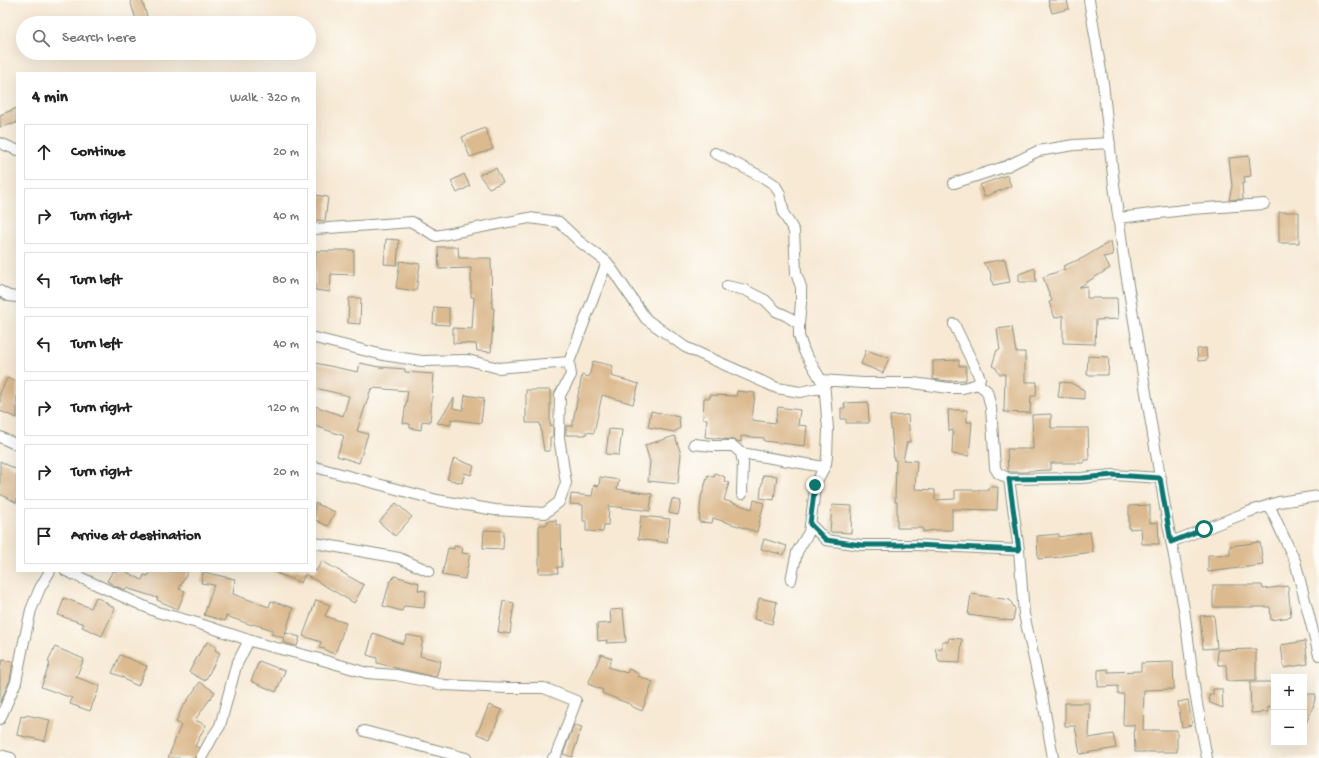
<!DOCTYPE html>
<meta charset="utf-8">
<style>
:root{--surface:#fff;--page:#f6f6f6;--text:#222;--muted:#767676;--line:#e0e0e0}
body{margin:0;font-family:"Gochi Hand",sans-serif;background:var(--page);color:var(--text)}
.controls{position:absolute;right:12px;bottom:12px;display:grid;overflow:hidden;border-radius:0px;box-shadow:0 4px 16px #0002}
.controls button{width:36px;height:36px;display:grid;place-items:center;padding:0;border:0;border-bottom:1px solid var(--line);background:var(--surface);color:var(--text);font:20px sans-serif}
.stop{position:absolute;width:12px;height:12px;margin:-9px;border:3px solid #0f766e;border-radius:50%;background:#fff}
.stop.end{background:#0f766e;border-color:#fff;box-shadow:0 1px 4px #0008}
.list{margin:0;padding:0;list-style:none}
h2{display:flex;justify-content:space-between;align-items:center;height:52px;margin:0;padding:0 16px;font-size:17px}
h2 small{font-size:13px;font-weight:400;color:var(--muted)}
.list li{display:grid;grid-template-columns:26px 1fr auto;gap:12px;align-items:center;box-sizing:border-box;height:56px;margin:0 8px 8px;padding:0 8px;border:1px solid var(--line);border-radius:0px}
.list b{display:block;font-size:15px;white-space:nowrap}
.list em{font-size:13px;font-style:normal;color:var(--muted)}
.icon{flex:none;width:22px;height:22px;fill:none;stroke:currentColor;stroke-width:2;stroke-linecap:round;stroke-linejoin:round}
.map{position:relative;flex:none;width:1319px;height:758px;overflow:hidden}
.search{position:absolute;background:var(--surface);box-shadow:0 4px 16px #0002;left:16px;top:16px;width:300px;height:44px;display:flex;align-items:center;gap:10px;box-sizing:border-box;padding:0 14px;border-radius:22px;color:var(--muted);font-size:15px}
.panel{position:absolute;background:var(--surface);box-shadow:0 4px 16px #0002;left:16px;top:72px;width:300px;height:500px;border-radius:0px}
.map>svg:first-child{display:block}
</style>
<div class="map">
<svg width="1319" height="758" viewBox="0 0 1319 758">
<rect width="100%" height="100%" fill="#fdfcf7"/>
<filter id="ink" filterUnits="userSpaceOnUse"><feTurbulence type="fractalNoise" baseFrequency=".025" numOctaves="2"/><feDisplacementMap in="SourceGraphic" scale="8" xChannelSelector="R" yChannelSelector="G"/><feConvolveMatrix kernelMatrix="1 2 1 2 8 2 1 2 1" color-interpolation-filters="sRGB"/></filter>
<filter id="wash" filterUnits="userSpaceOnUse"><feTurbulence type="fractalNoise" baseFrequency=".012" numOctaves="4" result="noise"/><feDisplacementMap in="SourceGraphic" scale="16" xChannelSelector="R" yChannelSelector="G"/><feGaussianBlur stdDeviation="0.9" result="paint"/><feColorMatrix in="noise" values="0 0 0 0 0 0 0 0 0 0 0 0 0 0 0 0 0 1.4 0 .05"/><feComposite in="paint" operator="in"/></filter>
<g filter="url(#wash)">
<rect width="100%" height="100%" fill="#f7e9d4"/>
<g id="blocks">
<!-- building -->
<path fill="#dcba8f" d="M 130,0 L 142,0 L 149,23 L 137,23 Z
M 1048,0 L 1067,0 L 1069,9 L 1052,13 Z
M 17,108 L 17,123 L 0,127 L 0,115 Z
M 485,128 L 493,149 L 470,157 L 462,137 Z
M 1249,156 L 1251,176 L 1244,177 L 1245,183 L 1242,183 L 1243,199 L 1229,200 L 1232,186 L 1229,158 Z
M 496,168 L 503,182 L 489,188 L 479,175 Z
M 464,174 L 470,186 L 457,193 L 451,181 Z
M 1007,175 L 1011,186 L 984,197 L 980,185 Z
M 315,195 L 328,197 L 325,221 L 315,220 Z
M 1279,212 L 1299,212 L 1299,243 L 1279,243 Z
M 386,239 L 399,240 L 397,265 L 384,264 Z
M 1111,241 L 1113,255 L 1103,257 L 1110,268 L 1079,287 L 1087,286 L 1087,298 L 1117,298 L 1118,319 L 1096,320 L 1095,344 L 1063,343 L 1063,315 L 1055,318 L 1049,302 L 1052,301 L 1043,277 L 1065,269 L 1063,266 L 1083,258 Z
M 438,247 L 458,247 L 459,258 L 491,258 L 492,308 L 494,308 L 491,352 L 477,351 L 476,344 L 453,343 L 453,328 L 472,329 L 474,297 L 471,297 L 471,268 L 439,269 Z
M 335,250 L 354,250 L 354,275 L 331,274 L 330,292 L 315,290 L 315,251 L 335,251 Z
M 1005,259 L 1010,282 L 993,285 L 990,271 L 983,263 Z
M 400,261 L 420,264 L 416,291 L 396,288 Z
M 1035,268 L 1036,282 L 1019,282 L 1019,274 Z
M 349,298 L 361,298 L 360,324 L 348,323 Z
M 434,307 L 449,308 L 449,325 L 433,324 Z
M 1012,327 L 1016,352 L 1025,352 L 1025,382 L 1037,382 L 1036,396 L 1031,396 L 1030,413 L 1004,412 L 1005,374 L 999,374 L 996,368 L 992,366 L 997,350 L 1000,350 L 997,329 Z
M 1206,348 L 1207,360 L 1198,361 L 1197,349 Z
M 866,350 L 889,358 L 883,373 L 861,364 Z
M 1088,356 L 1109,357 L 1108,375 L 1087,375 Z
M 959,360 L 959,366 L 966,366 L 966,380 L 948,381 L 933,379 L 933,361 Z
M 593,361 L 613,366 L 611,376 L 639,384 L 633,404 L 602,395 L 594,433 L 586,432 L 586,435 L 566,435 L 566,426 L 572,426 L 582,375 L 589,377 Z
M 315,363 L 358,372 L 360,363 L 379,367 L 405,369 L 405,372 L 434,374 L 430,422 L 422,421 L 421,430 L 410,428 L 410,424 L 403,423 L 408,391 L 373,388 L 373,389 L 371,389 L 357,431 L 368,434 L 359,463 L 337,456 L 344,436 L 315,426 L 315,406 L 343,416 L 349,396 L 315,388 Z
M 7,378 L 17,382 L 17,418 L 0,411 L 0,393 Z
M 1060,382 L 1071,383 L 1084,390 L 1084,399 L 1058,397 Z
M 526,390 L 550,390 L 550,425 L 553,426 L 553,435 L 552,437 L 550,437 L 550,451 L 544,451 L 540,423 L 526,423 Z
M 737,391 L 755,393 L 752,420 L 775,423 L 778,407 L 800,410 L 798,425 L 807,426 L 805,446 L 764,441 L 764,438 L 741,436 L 741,442 L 733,440 L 705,437 L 707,419 L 703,419 L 704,398 L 710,398 L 710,395 L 736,396 Z
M 465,395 L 484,398 L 481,423 L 451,419 L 451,425 L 437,423 L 454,398 L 453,408 L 463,410 Z
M 868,402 L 869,423 L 846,423 L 846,419 L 841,419 L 841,408 L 845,408 L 844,403 Z
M 948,410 L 967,410 L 967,422 L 972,422 L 969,456 L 952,454 L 953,430 L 949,431 Z
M 651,411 L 679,417 L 680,428 L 674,432 L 648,427 Z
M 1051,414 L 1051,428 L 1088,428 L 1089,460 L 1084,460 L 1084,463 L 1051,463 L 1051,470 L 1028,471 L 1028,472 L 1011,472 L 1008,471 L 1007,449 L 1033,449 L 1032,415 Z
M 908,415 L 910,442 L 907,442 L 903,460 L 917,461 L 915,489 L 935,490 L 935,500 L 955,499 L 955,490 L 988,490 L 989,487 L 998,487 L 997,510 L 952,509 L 952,530 L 935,530 L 923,532 L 923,528 L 897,528 L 897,502 L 895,502 L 896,460 L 894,460 L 890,416 Z
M 609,429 L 622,430 L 619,455 L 606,454 Z
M 675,436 L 681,454 L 678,484 L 648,481 L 650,462 L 645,445 Z
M 454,458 L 474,466 L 471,475 L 465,473 L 462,483 L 447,479 Z
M 0,461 L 17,470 L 17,503 L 0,494 Z
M 715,473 L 725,477 L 724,481 L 729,483 L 724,500 L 752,509 L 754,500 L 764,503 L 757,532 L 713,518 L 712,523 L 699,522 L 701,498 L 708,475 L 714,477 Z
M 763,475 L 777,476 L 774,500 L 760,498 Z
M 600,477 L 619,480 L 617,489 L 652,494 L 650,511 L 609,506 L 608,525 L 604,525 L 603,532 L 586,531 L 586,521 L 583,521 L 583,505 L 570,504 L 571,494 L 592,496 L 594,485 L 599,486 Z
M 672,499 L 681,501 L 678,515 L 669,513 Z
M 315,503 L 335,512 L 328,526 L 315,520 Z
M 396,503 L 412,517 L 395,536 L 379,522 Z
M 832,505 L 852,506 L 851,533 L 830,532 Z
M 1150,505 L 1150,523 L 1158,522 L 1159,544 L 1142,544 L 1141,528 L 1129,529 L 1129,506 Z
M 641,516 L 670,519 L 667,543 L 638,539 Z
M 556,520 L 556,525 L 561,525 L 562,567 L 557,567 L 558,573 L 539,573 L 539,525 L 546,525 L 548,521 Z
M 484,530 L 504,531 L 503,549 L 483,548 Z
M 1090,532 L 1093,552 L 1061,556 L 1061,557 L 1038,559 L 1037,536 L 1059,534 L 1059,537 Z
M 764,539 L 787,546 L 784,555 L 761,549 Z
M 1260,542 L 1263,565 L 1208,572 L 1208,555 L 1230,555 L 1230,546 Z
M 454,546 L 463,548 L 462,553 L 470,554 L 465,579 L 442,575 L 448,548 L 454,549 Z
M 322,561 L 364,585 L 354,603 L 305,574 L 301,583 L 272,571 L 316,571 Z
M 113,571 L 125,571 L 142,580 L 144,575 L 148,576 L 151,571 L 188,571 L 179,589 L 185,591 L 178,609 L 157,600 L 158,598 L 126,588 L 125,590 L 115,586 L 107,581 Z
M 203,572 L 235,579 L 233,594 L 269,607 L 271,601 L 293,608 L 284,638 L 271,634 L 273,630 L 253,624 L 252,625 L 226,616 L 225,621 L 204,615 L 214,585 L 201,583 Z
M 395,576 L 419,583 L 418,590 L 426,591 L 424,608 L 404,606 L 402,611 L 383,606 L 390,581 Z
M 1213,585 L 1262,585 L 1263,589 L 1288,586 L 1291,617 L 1271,620 L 1270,607 L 1213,607 Z
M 971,594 L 1010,600 L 1015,609 L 1013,621 L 968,615 Z
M 96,597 L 107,603 L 107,604 L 115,608 L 102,636 L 82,627 L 84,624 L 58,615 L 64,598 L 91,608 Z
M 759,598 L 777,602 L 772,624 L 754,619 Z
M 316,600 L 330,605 L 325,616 L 346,623 L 335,654 L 329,652 L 325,649 L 319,648 L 321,642 L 303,636 Z
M 503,601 L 514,603 L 510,634 L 498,632 Z
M 623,609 L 626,642 L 606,643 L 607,640 L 598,641 L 597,624 L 611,623 L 610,610 Z
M 1214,615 L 1217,648 L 1203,649 L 1200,616 Z
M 286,633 L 300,637 L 297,646 L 283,642 Z
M 373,633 L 403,644 L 407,635 L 423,638 L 420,656 L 441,661 L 436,677 L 400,669 L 377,663 L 377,658 L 367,655 Z
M 949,638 L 962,639 L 960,663 L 939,662 L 935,648 L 942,649 L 942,641 L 948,642 Z
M 1305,641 L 1308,664 L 1284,668 L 1281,645 Z
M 207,642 L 216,647 L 215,650 L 220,653 L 205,681 L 189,672 L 204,645 L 205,646 Z
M 55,647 L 84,659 L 76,677 L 100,686 L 90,711 L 70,704 L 72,698 L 41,687 L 50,663 L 48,662 Z
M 1256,649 L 1256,680 L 1227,681 L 1226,665 L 1218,665 L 1217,650 Z
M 601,654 L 612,658 L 608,667 L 627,673 L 629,669 L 639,674 L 638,676 L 653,682 L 642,711 L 631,706 L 632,705 L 602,693 L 603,690 L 588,684 Z
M 120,655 L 147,666 L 138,686 L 127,681 L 123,677 L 112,673 Z
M 2,660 L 13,662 L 10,680 L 0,703 L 0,672 Z
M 259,661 L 285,671 L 276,692 L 251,681 Z
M 1173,662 L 1174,689 L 1144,690 L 1143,730 L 1177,730 L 1177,752 L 1135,752 L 1134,725 L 1123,725 L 1124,694 L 1118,694 L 1118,686 L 1098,687 L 1098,670 L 1108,669 L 1108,672 L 1141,671 L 1141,663 Z
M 200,682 L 215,692 L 195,720 L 206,725 L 195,746 L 199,748 L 199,749 L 195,758 L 168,758 L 181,725 L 176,722 L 182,708 Z
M 1250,682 L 1273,682 L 1273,707 L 1268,707 L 1268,712 L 1251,713 Z
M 1213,689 L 1222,689 L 1223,708 L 1210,703 L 1209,695 L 1213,695 Z
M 1304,694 L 1316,694 L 1313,707 L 1304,728 Z
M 1188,700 L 1192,725 L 1182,727 L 1178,702 Z
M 1065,703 L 1090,703 L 1089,738 L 1113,734 L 1116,748 L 1080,754 L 1075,726 L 1065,726 Z
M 489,705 L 502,710 L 490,739 L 477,734 Z
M 26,715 L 50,720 L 45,741 L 17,735 L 21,716 L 25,717 Z
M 574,725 L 582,727 L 572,757 L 563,754 Z"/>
</g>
</g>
<g filter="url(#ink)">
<use href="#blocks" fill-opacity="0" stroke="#8b9384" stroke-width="1"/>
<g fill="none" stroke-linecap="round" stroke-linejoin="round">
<defs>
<path id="street" d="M 1089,0 L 1103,83 L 1114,185 L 1125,267 L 1167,519 L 1184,609 L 1195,693 L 1207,758
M 0,143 L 17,150
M 715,153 L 766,179 L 775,185 L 780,194 L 784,214 L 794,231 L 796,273 L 801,287 L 801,303 L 799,324 L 799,336 L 804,351 L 821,380 L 863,383 L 913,383 L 949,388 L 963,388 L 978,384 L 987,391 L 991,408 L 995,468 L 998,473 L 1009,479 L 1081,478 L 1113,475 L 1161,478
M 954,183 L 1007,166 L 1038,151 L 1074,145 L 1110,143
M 1119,218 L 1192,209 L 1264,204
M 315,229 L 412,222 L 436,236 L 529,218 L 559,222 L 580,242 L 607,262 L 569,362 L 571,375 L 560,395 L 559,437 L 566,483 L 559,502 L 545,513 L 495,510 L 437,500 L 315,467
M 607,262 L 646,319 L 685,347 L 777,388 L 800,392 L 824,387
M 727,286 L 745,290 L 765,300 L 776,311 L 787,316 L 799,324
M 0,291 L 9,296 L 17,297
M 954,324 L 980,378 L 978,384
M 315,338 L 383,355 L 422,361 L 468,360 L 498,368 L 569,362
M 0,437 L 17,445
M 694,444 L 712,446 L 733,446 L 741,453 L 743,463 L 742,494
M 741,453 L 824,467
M 1009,479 L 1019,550 L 1024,614 L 1042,695 L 1053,758
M 1269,505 L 1295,561 L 1319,655
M 810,524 L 826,540 L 861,545 L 916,545 L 1019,550
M 1171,542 L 1248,512 L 1279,502 L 1319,496
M 315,543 L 399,558 L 429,571
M 66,571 L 157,612 L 197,623 L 261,644 L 316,658 L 367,673 L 396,675 L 444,685 L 507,688 L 544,688 L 576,701 L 556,755 L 553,758
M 791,580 L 797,552 L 809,532 L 814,497 L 815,485 L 826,464 L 827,456 L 828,429 L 824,382
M 0,719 L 16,682 L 23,646 L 31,610 L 40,588 L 50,571
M 364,731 L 466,758
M 0,755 L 11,758
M 201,758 L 212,738 L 220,726 L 236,666 L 249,640"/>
</defs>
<!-- street casing -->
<use href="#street" stroke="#8b9384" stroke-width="12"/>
<!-- street -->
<use href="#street" stroke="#fff" stroke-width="10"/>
</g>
</g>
<g fill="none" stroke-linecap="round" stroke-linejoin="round" filter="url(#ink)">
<!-- route -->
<path stroke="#0f766e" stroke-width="5" d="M 815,485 L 810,524 L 826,540 L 861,545 L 916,545 L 1019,550 L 1009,479 L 1082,478 L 1113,475 L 1160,478 L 1171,542 L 1204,529"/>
</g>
</svg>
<div class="controls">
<button>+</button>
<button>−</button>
</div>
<div class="stop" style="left:1204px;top:529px"></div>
<div class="stop end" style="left:815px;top:485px"></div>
<div class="search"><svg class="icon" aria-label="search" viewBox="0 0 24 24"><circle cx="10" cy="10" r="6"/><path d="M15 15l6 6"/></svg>Search here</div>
<section class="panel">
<h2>4 min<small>Walk · 320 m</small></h2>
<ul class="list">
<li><svg class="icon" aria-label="ahead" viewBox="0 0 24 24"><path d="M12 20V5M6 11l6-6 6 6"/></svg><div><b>Continue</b></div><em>20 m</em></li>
<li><svg class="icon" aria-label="right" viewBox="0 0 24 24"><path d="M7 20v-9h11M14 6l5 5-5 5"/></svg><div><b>Turn right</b></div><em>40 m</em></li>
<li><svg class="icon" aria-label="left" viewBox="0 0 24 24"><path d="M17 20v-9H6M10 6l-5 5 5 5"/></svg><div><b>Turn left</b></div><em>80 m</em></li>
<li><svg class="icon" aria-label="left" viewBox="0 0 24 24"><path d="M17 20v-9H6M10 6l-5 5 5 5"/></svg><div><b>Turn left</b></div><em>40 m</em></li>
<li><svg class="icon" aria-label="right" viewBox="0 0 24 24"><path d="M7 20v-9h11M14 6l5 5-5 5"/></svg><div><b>Turn right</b></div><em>120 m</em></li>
<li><svg class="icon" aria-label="right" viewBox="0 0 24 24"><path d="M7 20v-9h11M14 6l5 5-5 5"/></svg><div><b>Turn right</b></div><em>20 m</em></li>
<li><svg class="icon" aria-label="arrive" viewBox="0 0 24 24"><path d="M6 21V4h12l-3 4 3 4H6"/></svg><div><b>Arrive at destination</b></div></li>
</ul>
</section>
</div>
